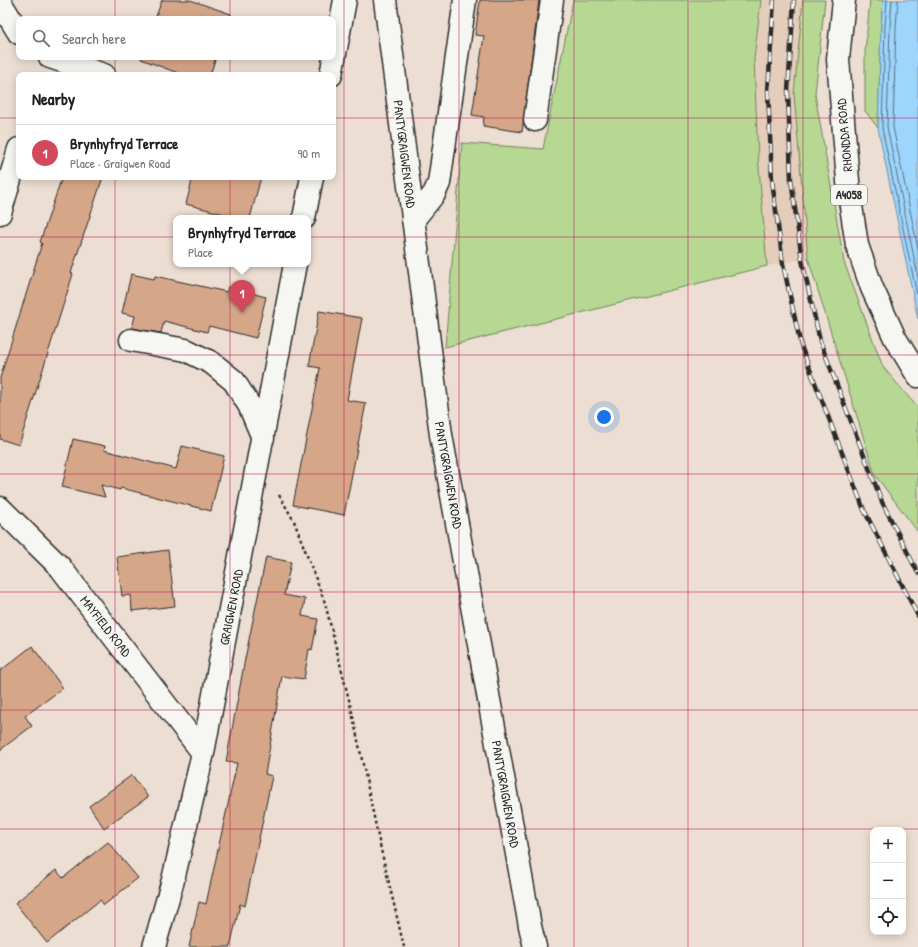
<!DOCTYPE html>
<meta charset="utf-8">
<style>
:root{--surface:#fff;--page:#f2f2f2;--text:#202124;--muted:#757577;--line:#e0e0e0;--accent:#d1495b}
body{margin:0;font-family:"Patrick Hand",sans-serif;background:var(--page);color:var(--text)}
.controls{position:absolute;right:12px;bottom:12px;display:grid;overflow:hidden;border-radius:8px;box-shadow:0 2px 10px #0003}
.controls button{width:36px;height:36px;display:grid;place-items:center;padding:0;border:0;border-bottom:1px solid var(--line);background:var(--surface);color:var(--text);font:20px sans-serif}
.you{position:absolute;left:604px;top:417px;width:14px;height:14px;margin:-10px;border:3px solid #fff;border-radius:50%;background:#1a73e8;box-shadow:0 0 0 6px #1a73e833}
.badge{display:grid;place-items:center;width:26px;height:26px;border-radius:50%;background:var(--accent);color:#fff;font-size:13px;font-weight:700}
.pin{position:absolute;translate:-50% -33px;filter:drop-shadow(0 1px 2px #0008)}
.pin::after{content:'';position:absolute;top:21px;width:14px;height:12px;background:inherit;clip-path:polygon(0 0,100% 0,50% 100%)}
.popup{position:absolute;left:173px;top:215px;width:138px;height:52px;box-sizing:border-box;display:grid;place-content:center;border-radius:8px;background:var(--surface);filter:drop-shadow(0 1px 3px #0005);font-size:13px;white-space:nowrap;color:var(--muted)}
.popup b{font-size:15px;color:var(--text)}
.popup::after{content:'';position:absolute;left:50%;top:100%;margin-left:-8px;border:8px solid transparent;border-top-color:var(--surface)}
.list{margin:0;padding:0;list-style:none}
h2{display:flex;justify-content:space-between;align-items:center;height:52px;margin:0;padding:0 16px;font-size:17px}
h2 small{font-size:13px;font-weight:400;color:var(--muted)}
.list li{display:grid;grid-template-columns:26px 1fr auto;gap:12px;align-items:center;box-sizing:border-box;height:56px;padding:0 16px;border-top:1px solid var(--line)}
.list b{display:block;font-size:15px;white-space:nowrap}
.list p{margin:0;font-size:13px;white-space:nowrap;color:var(--muted)}
.list em{font-size:13px;font-style:normal;color:var(--muted)}
.icon{flex:none;width:22px;height:22px;fill:none;stroke:currentColor;stroke-width:2;stroke-linecap:round;stroke-linejoin:round}
.map{position:relative;flex:none;width:918px;height:947px;overflow:hidden}
.search{position:absolute;background:var(--surface);box-shadow:0 2px 10px #0003;left:16px;top:16px;width:320px;height:44px;display:flex;align-items:center;gap:10px;box-sizing:border-box;padding:0 14px;border-radius:8px;color:var(--muted);font-size:15px}
.panel{position:absolute;background:var(--surface);box-shadow:0 2px 10px #0003;left:16px;top:72px;width:320px;height:108px;border-radius:8px}
.map>svg:first-child{display:block}
</style>
<div class="map">
<svg width="918" height="947" viewBox="0 0 918 947">
<rect width="100%" height="100%" fill="#ecded2"/>
<filter id="ink" filterUnits="userSpaceOnUse"><feTurbulence type="fractalNoise" baseFrequency=".025" numOctaves="2"/><feDisplacementMap in="SourceGraphic" scale="8" xChannelSelector="R" yChannelSelector="G"/><feConvolveMatrix kernelMatrix="1 2 1 2 8 2 1 2 1" color-interpolation-filters="sRGB"/></filter>
<g filter="url(#ink)">
<!-- built -->
<path fill="#e5cdbc" d="M 761,0 L 803,0 L 794,94 L 808,258 L 767,266 L 758,155 L 754,59 Z"/>
<!-- green -->
<path fill="#b6d892" stroke="#70825e" d="M 573,0 L 761,0 L 754,59 L 758,155 L 767,266 L 445,347 L 462,143 L 543,149 Z
M 803,0 L 825,0 L 815,94 L 844,262 L 883,367 L 918,408 L 918,532 L 875,475 L 808,258 L 794,94 Z
M 870,0 L 883,0 L 881,26 L 878,128 L 865,111 L 865,52 Z"/>
<!-- water -->
<path fill="#9dd5fd" stroke="#6f91a9" d="M 883,0 L 918,0 L 918,319 L 878,128 L 881,26 Z"/>
<g fill="none" stroke-linecap="round" stroke-linejoin="round">
<!-- shore -->
<path stroke="#596f7f" stroke-width="1" d="M 887,0 L 885,26 L 882,128 L 918,300
M 892,0 L 890,27 L 887,127 L 918,277
M 898,0 L 896,27 L 893,127 L 918,249"/>
</g>
<!-- building -->
<path fill="#d6a689" stroke="#2b2b2b" d="M 162,0 L 190,0 L 231,14 L 230,19 L 155,19 Z
M 480,0 L 539,0 L 522,132 L 483,126 L 484,117 L 472,115 L 484,36 L 475,35 Z
M 142,57 L 216,57 L 210,75 L 183,75 L 141,59 Z
M 62,177 L 103,177 L 71,273 L 73,274 L 19,445 L 0,439 L 0,378 L 42,243 L 40,242 Z
M 193,177 L 261,177 L 250,218 L 239,218 L 186,204 Z
M 131,274 L 154,279 L 155,276 L 227,292 L 228,287 L 266,297 L 256,338 L 209,326 L 207,332 L 164,321 L 161,333 L 132,328 L 135,316 L 122,313 Z
M 319,311 L 362,318 L 347,400 L 366,403 L 344,515 L 293,505 L 320,368 L 309,366 Z
M 73,439 L 105,446 L 104,450 L 176,469 L 182,446 L 224,456 L 211,511 L 121,488 L 120,490 L 101,485 L 105,497 L 62,487 Z
M 168,550 L 175,606 L 132,611 L 131,595 L 122,596 L 117,557 Z
M 266,557 L 291,562 L 284,595 L 305,599 L 302,616 L 318,619 L 312,650 L 309,649 L 304,679 L 282,676 L 265,774 L 272,776 L 245,906 L 240,904 L 230,947 L 189,947 L 199,902 L 206,904 L 237,763 L 226,762 L 245,659 Z
M 32,646 L 63,688 L 25,716 L 32,726 L 0,750 L 0,671 Z
M 132,775 L 148,797 L 104,828 L 89,806 Z
M 108,842 L 138,878 L 104,905 L 100,900 L 47,943 L 15,903 L 56,870 L 63,878 Z"/>
<g fill="none" stroke-linecap="round" stroke-linejoin="round">
<defs>
<path id="minor" d="M 385,0 L 441,435 L 530,926 L 535,947
M 0,2 L 19,33
M 50,57 L 104,75
M 331,75 L 345,0
M 535,120 L 552,0
M 0,213 L 19,149
M 304,218 L 312,177
M 413,220 L 434,194 L 439,183 L 465,0
M 131,340 L 186,350 L 212,363 L 234,381 L 249,405 L 263,438
M 0,508 L 60,567 L 203,753
M 154,947 L 173,880 L 203,753 L 295,264"/>
<path id="major" d="M 844,0 L 838,59 L 849,193 L 857,245 L 872,288 L 895,338 L 918,376"/>
</defs>
<!-- minor casing -->
<use href="#minor" stroke="#2b2b2b" stroke-width="25"/>
<!-- major casing -->
<use href="#major" stroke="#2b2b2b" stroke-width="25"/>
<!-- path -->
<path stroke="#2b2b2b" stroke-width="2.5" stroke-dasharray="3 3" stroke-linecap="butt" d="M 279,495 L 294,521 L 325,603 L 352,712 L 379,841 L 404,947"/>
<!-- minor -->
<use href="#minor" stroke="#f6f6f2" stroke-width="22"/>
<!-- major -->
<use href="#major" stroke="#f6f6f2" stroke-width="22"/>
<defs>
<path id="rail" d="M 774,0 L 768,91 L 772,180 L 783,264 L 801,346 L 864,510 L 918,616
M 794,0 L 788,91 L 791,179 L 802,260 L 820,341 L 882,502 L 918,573"/>
</defs>
<!-- rail casing -->
<use href="#rail" stroke="#2b2b2b" stroke-width="4.5"/>
<!-- rail -->
<use href="#rail" stroke="#f6f6f2" stroke-width="3" stroke-dasharray="9" stroke-linecap="butt"/>
</g>
</g>
<!-- grid -->
<path fill="none" stroke="#c2185b" stroke-width="1" stroke-opacity="0.55" d="M 115,0 L 115,19M 230,0 L 230,19M 344,0 L 344,947M 459,0 L 459,947M 574,0 L 574,947M 688,0 L 688,947M 803,0 L 803,947M 115,57 L 115,75M 230,57 L 230,75M 0,118 L 19,118M 333,118 L 918,118M 115,177 L 115,947M 230,177 L 230,947M 0,237 L 918,237M 0,355 L 918,355M 0,474 L 918,474M 0,592 L 918,592M 0,710 L 918,710M 0,829 L 918,829"/>
<g text-anchor="middle" stroke-width="3" stroke-linejoin="round" paint-order="stroke">
<!-- shield labels -->
<rect fill="#f6f6f2" stroke="#686867" stroke-width="1" x="831" y="185" width="36" height="20" rx="3"/>
<g font-size="12" font-weight="bold" fill="#2b2b2b">
<text x="849" y="199">A4058</text>
</g>
<!-- street labels -->
<g font-size="13" fill="#2b2b2b" stroke="#f6f6f2">
<text transform="translate(844 135) rotate(-95)" y="5">RHONDDA ROAD</text>
<text transform="translate(405 154) rotate(83)" y="5">PANTYGRAIGWEN ROAD</text>
<text transform="translate(449 475) rotate(80)" y="5">PANTYGRAIGWEN ROAD</text>
<text transform="translate(231 607) rotate(-79)" y="5">GRAIGWEN ROAD</text>
<text transform="translate(106 626) rotate(52)" y="5">MAYFIELD ROAD</text>
<text transform="translate(506 794) rotate(80)" y="5">PANTYGRAIGWEN ROAD</text>
</g>
</g>
</svg>
<div class="controls">
<button>+</button>
<button>−</button>
<button><svg class="icon" aria-label="locate" viewBox="0 0 24 24"><circle cx="12" cy="12" r="6"/><path d="M12 2v4M12 18v4M2 12h4M18 12h4"/></svg></button>
</div>
<div class="you"></div>
<div class="pin badge" style="left:242px;top:313px">1</div>
<div class="popup"><b>Brynhyfryd Terrace</b>Place</div>
<div class="search"><svg class="icon" aria-label="search" viewBox="0 0 24 24"><circle cx="10" cy="10" r="6"/><path d="M15 15l6 6"/></svg>Search here</div>
<section class="panel">
<h2>Nearby<small></small></h2>
<ul class="list">
<li><span class="badge">1</span><div><b>Brynhyfryd Terrace</b><p>Place · Graigwen Road</p></div><em>90 m</em></li>
</ul>
</section>
</div>
